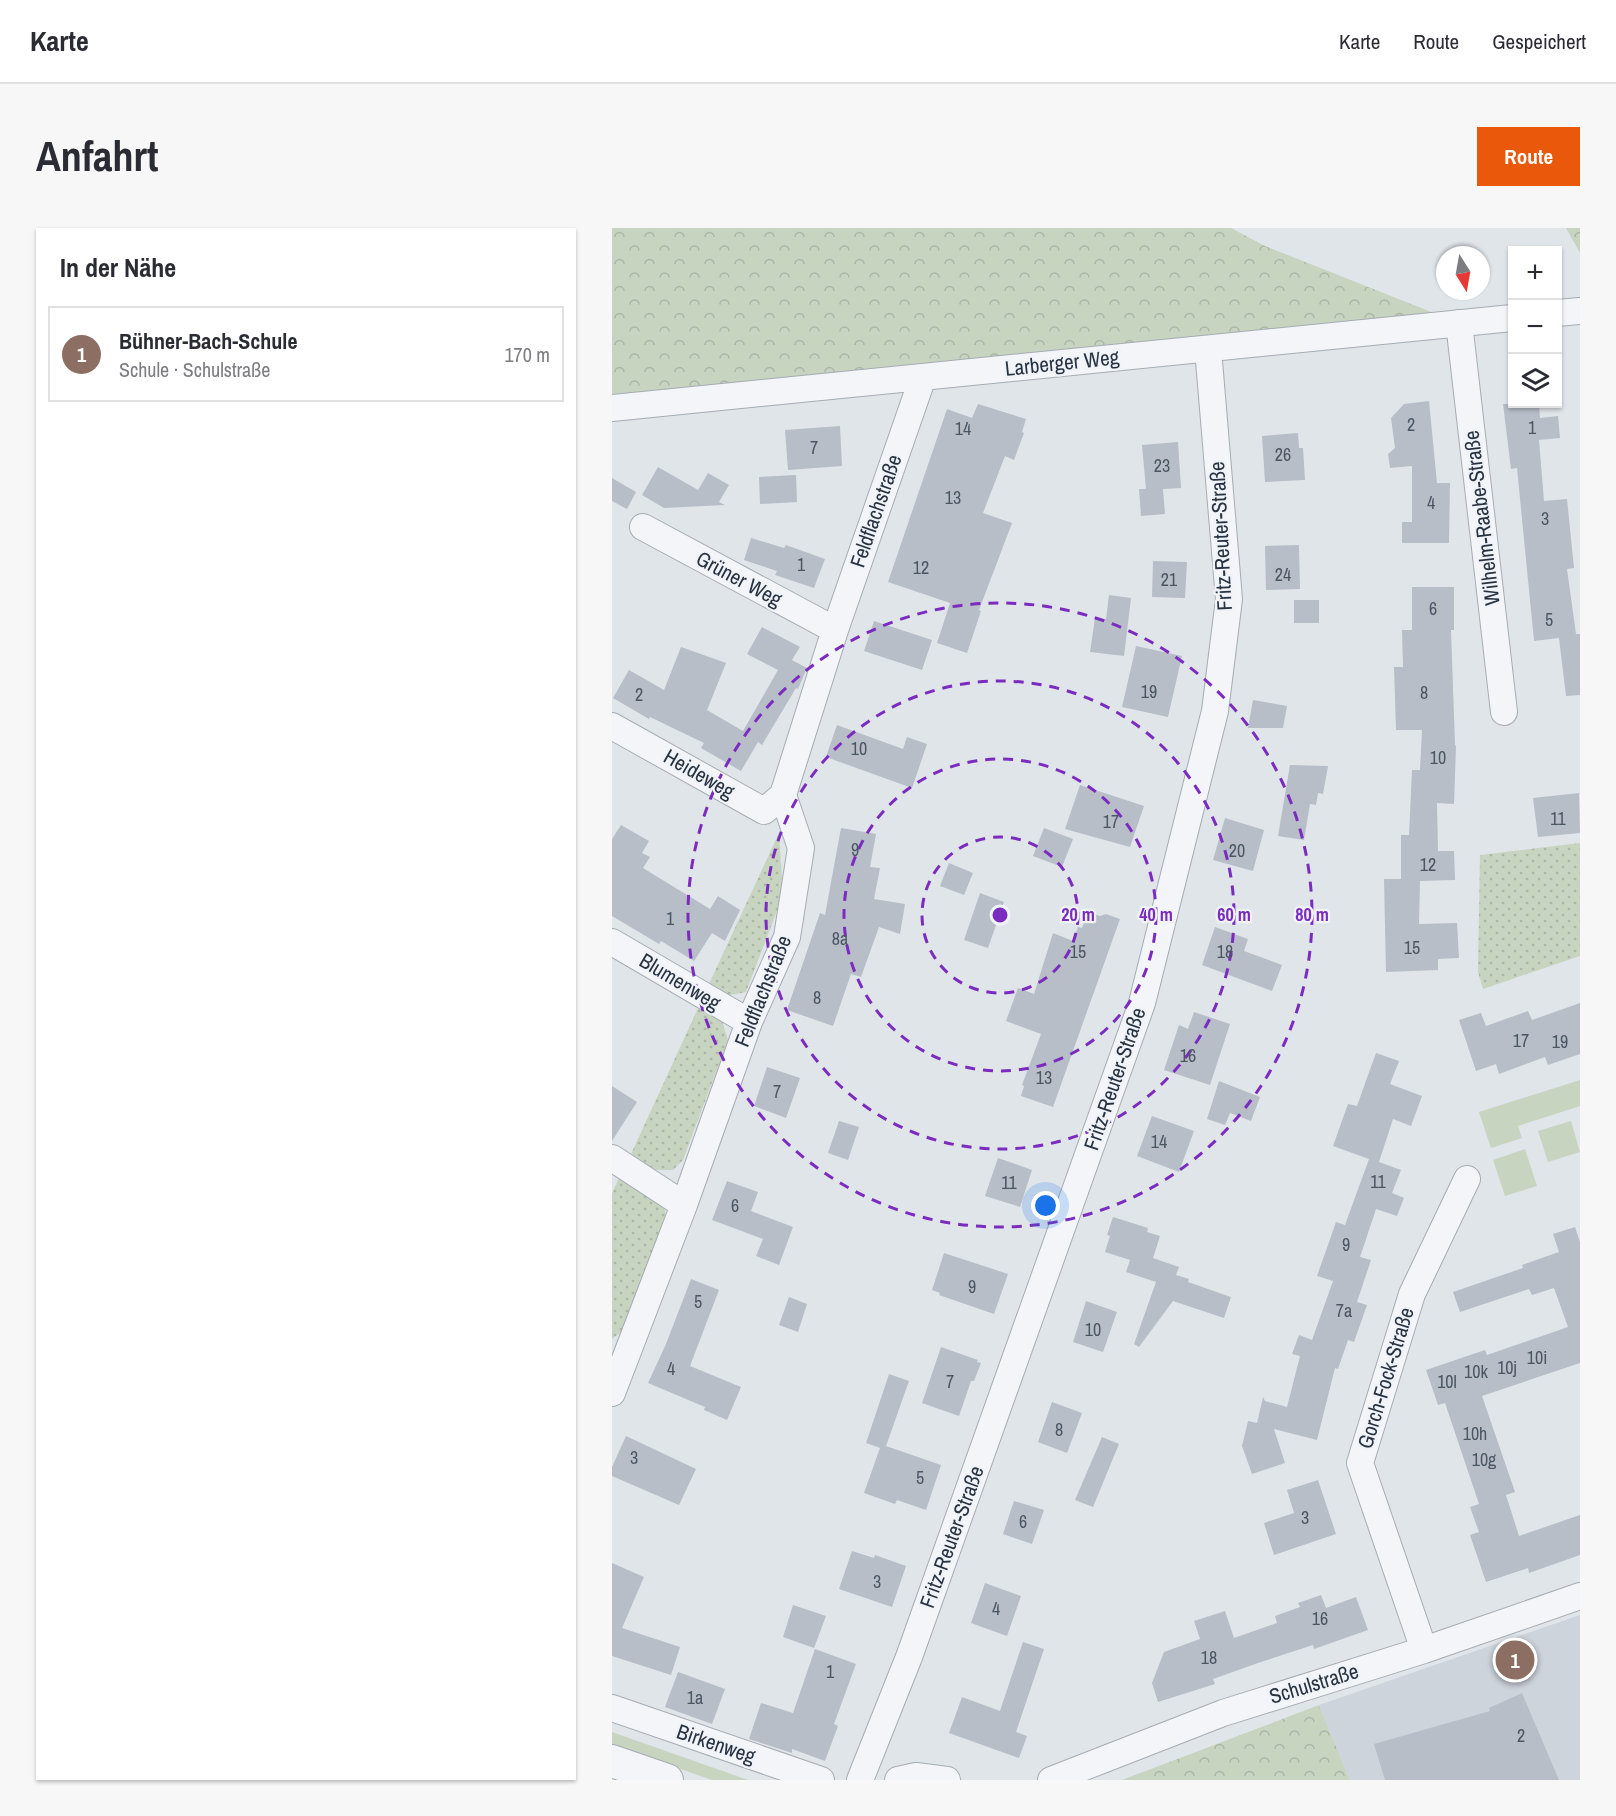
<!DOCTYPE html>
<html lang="de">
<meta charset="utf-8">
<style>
:root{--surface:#fff;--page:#f7f7f7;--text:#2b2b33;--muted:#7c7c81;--line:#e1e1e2;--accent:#ea580c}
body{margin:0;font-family:"Archivo Narrow",sans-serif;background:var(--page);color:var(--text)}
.controls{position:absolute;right:18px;top:18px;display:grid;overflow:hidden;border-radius:0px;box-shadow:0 2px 4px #0004}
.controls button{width:54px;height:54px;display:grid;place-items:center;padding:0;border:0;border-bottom:2px solid var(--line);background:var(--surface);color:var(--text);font:30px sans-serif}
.compass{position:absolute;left:824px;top:18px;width:54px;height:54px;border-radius:50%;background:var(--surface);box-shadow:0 2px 4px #0004;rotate:169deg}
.you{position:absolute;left:434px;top:978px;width:21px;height:21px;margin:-15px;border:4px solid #fff;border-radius:50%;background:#1a73e8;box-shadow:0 0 0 9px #1a73e833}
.badge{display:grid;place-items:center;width:39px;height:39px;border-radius:50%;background:var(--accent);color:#fff;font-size:20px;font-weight:700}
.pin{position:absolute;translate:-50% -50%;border:3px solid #fff;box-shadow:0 2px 6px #0006}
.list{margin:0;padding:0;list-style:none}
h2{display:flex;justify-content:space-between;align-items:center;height:78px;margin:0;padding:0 24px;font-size:26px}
h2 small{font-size:20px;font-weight:400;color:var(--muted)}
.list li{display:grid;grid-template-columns:39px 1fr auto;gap:18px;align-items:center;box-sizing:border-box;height:96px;margin:0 12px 12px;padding:0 12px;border:2px solid var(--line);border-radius:0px}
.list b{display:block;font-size:22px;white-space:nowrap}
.list p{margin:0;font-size:20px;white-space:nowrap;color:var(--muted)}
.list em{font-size:20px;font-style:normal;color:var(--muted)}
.icon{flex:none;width:33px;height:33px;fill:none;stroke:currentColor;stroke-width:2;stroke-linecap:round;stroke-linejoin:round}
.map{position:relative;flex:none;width:968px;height:1552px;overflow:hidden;border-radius:0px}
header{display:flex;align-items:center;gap:36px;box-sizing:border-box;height:84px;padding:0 30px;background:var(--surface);border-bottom:2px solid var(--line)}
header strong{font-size:28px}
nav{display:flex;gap:33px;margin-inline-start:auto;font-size:21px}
.intro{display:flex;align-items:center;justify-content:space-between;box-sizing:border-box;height:144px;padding:0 36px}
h1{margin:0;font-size:42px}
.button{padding:15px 27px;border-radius:0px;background:var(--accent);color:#fff;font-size:21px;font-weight:700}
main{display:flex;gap:36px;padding:0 36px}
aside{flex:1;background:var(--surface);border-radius:0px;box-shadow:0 2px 4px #0004}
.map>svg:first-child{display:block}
</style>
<header>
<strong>Karte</strong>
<nav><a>Karte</a><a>Route</a><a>Gespeichert</a></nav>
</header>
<div class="intro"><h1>Anfahrt</h1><a class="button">Route</a></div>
<main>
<aside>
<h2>In der Nähe<small></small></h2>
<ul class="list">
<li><span class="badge" style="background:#8d6e63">1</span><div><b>Bühner-Bach-Schule</b><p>Schule · Schulstraße</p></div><em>170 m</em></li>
</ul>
</aside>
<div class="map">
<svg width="968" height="1552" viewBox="0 0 968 1552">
<defs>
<pattern id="forest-crowns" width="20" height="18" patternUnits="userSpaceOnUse" patternTransform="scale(1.5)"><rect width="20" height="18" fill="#c7d4c0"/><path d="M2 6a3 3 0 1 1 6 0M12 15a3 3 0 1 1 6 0" fill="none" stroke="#abb6a6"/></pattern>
<pattern id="park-dots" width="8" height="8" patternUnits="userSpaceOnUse" patternTransform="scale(1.5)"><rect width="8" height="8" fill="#c7d4c0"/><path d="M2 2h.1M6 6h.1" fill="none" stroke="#abb6a6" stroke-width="1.8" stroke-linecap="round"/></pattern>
</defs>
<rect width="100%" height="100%" fill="#e0e5ea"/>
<!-- built -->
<path fill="#ced4dc" d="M 968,1387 L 968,1552 L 738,1552 L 707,1477 Z"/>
<!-- grass -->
<path fill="#c7d4c0" d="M 968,852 L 968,878 L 906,898 L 910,910 L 879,920 L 867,884 Z
M 959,893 L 968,924 L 936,934 L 926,903 Z
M 913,921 L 925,958 L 893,968 L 881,932 Z
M 0,1504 L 136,1552 L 100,1552 L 0,1517 Z"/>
<!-- forest -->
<path fill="url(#forest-crowns)" d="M 0,0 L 619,0 L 653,18 L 847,95 L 0,173 Z
M 954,0 L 968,0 L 968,25 Z
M 707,1477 L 738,1552 L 510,1552 Z"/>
<!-- park -->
<path fill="url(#park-dots)" d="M 167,605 L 171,667 L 134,764 L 118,767 L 97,756 Z
M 968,615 L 968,728 L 871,761 L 866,744 L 868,627 Z
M 87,778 L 110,793 L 116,812 L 71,932 L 61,942 L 43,942 L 19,926 Z
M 9,946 L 48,971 L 53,982 L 55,995 L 13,1101 L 0,1111 L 0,965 Z"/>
<!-- building -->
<path fill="#b7bec7" d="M 817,173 L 825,255 L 838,255 L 837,315 L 790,315 L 790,294 L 800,294 L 800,238 L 778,240 L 776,226 L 783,220 L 779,190 L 792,176 Z
M 366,176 L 414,191 L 410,204 L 412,205 L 402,232 L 393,228 L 371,285 L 400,295 L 367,382 L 369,383 L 355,425 L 325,415 L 338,375 L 276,354 L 335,181 L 360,190 Z
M 891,176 L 927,176 L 928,190 L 946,188 L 948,210 L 927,212 L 932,273 L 955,271 L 962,340 L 955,341 L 964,406 L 968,406 L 968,467 L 954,468 L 947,410 L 922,413 L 905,240 L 899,241 Z
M 228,198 L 230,238 L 176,242 L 173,202 Z
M 686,205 L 687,220 L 691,220 L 693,252 L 653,254 L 650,208 Z
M 566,214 L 569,260 L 551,261 L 553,286 L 529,288 L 527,261 L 534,261 L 530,217 Z
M 46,239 L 86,262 L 96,245 L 117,257 L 107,274 L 113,277 L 52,280 L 30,267 Z
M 184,247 L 185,274 L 148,276 L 147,249 Z
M 0,250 L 24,264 L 15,281 L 0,273 Z
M 139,310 L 172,320 L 174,317 L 213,331 L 202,360 L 163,347 L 165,343 L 132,332 Z
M 687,317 L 688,361 L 654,362 L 653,318 Z
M 541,333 L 575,334 L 573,370 L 540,369 Z
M 800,359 L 842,359 L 842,402 L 839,402 L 843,517 L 844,518 L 842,576 L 825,575 L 826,623 L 842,623 L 843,652 L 808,653 L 807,696 L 845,695 L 847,730 L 826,731 L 826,742 L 774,744 L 772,651 L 789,651 L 789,607 L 797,607 L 800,542 L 808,542 L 810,502 L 784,502 L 782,439 L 791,439 L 790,402 L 800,402 Z
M 497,367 L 519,370 L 512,428 L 478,424 L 483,390 L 494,391 Z
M 682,372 L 707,372 L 707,395 L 682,395 Z
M 262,393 L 320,412 L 310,442 L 252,423 Z
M 150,399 L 188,419 L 180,432 L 195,440 L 186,461 L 184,460 L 150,517 L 146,514 L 129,543 L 89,520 L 92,515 L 38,489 L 37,491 L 1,470 L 17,442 L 52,462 L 69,419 L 114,435 L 95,482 L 131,503 L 166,442 L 135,426 Z
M 524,418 L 570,428 L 556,489 L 510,479 Z
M 641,472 L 675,478 L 671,500 L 636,500 Z
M 225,497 L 291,521 L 295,509 L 315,516 L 300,560 L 214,529 Z
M 678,537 L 716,538 L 711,566 L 706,565 L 704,577 L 698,576 L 692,612 L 666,608 Z
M 468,557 L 532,578 L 518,619 L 453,601 Z
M 967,565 L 968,605 L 926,609 L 921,570 Z
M 613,590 L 652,602 L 641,643 L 601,632 Z
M 9,597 L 37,613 L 30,625 L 38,629 L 31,640 L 98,681 L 106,668 L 128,682 L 113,713 L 100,705 L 82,733 L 49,713 L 47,716 L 0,688 L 0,611 Z
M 229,600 L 264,606 L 258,639 L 268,640 L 262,671 L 293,676 L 288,706 L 267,699 L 249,749 L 239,746 L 221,798 L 175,782 L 208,685 L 213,687 Z
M 432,600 L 461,611 L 450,639 L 421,628 Z
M 337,635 L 361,645 L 352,667 L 328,658 Z
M 368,665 L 392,674 L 376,720 L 352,712 Z
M 476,684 L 488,688 L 494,686 L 508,691 L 441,879 L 409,868 L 412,858 L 410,857 L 429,806 L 394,793 L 406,760 L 422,766 L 441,705 L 461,713 L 466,699 L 470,700 Z
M 603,699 L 636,711 L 632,723 L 670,737 L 660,763 L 590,737 Z
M 968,775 L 968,826 L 936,837 L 933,829 L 887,846 L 884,836 L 864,843 L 847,792 L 869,785 L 874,798 L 916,783 L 920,792 Z
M 582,784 L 618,796 L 598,857 L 552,842 L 567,797 L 576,801 Z
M 764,825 L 787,833 L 778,856 L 810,868 L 799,898 L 781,891 L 767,934 L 789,942 L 780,965 L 792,970 L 785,988 L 764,981 L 748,1029 L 759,1032 L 745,1074 L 755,1077 L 742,1114 L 736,1112 L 726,1141 L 723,1140 L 705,1212 L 662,1201 L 673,1235 L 640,1246 L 630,1218 L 636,1193 L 645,1195 L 651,1169 L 653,1173 L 675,1179 L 688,1128 L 680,1126 L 687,1107 L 700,1112 L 721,1053 L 705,1048 L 724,994 L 733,997 L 757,931 L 721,918 L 736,876 L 745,878 Z
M 155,839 L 188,850 L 174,890 L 142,878 Z
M 607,853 L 648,869 L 639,893 L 618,885 L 613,897 L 595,891 Z
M 0,858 L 25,874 L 0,913 Z
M 540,888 L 582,903 L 567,944 L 525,928 Z
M 227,893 L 247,899 L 236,932 L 216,925 Z
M 386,930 L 420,942 L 408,979 L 373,968 Z
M 115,953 L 146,964 L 139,983 L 181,999 L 167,1037 L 144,1028 L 151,1011 L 100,992 Z
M 501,989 L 536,1000 L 535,1004 L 548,1008 L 541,1030 L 567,1039 L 564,1047 L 577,1051 L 576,1054 L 619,1069 L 612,1090 L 561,1073 L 527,1119 L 522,1116 L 544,1054 L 514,1044 L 518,1032 L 493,1024 L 498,1008 L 495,1007 Z
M 963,999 L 968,1014 L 968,1135 L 870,1168 L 903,1264 L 894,1267 L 907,1308 L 968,1287 L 968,1327 L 917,1345 L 916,1340 L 874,1354 L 858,1307 L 867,1304 L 858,1279 L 867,1276 L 833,1175 L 826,1177 L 814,1142 L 873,1122 L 875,1127 L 956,1099 L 942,1060 L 920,1067 L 917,1061 L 848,1084 L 841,1064 L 911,1040 L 910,1037 L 947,1024 L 941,1006 Z
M 332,1025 L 396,1046 L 382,1086 L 327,1067 L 328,1065 L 320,1062 Z
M 79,1051 L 107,1062 L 78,1138 L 129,1159 L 115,1192 L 92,1182 L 93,1179 L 36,1155 L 54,1116 Z
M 177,1069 L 195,1076 L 186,1104 L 167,1097 Z
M 474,1073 L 505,1084 L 491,1124 L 461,1114 Z
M 329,1119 L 366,1132 L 365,1134 L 369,1135 L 362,1153 L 359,1153 L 347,1188 L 310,1175 Z
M 277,1146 L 297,1153 L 274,1218 L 329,1237 L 314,1282 L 285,1272 L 283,1276 L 252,1265 L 268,1220 L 254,1215 Z
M 440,1174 L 470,1185 L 455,1225 L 426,1214 Z
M 14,1208 L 84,1241 L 67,1277 L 0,1248 L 0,1239 Z
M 490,1209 L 507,1216 L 481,1279 L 463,1272 Z
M 706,1252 L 724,1306 L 662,1327 L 652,1295 L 682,1285 L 675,1262 Z
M 402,1273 L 432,1282 L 420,1316 L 391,1306 Z
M 240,1323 L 262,1330 L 263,1327 L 294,1338 L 280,1379 L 227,1361 Z
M 0,1335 L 32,1349 L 10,1400 L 68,1419 L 59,1447 L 0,1428 Z
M 373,1355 L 409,1368 L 395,1408 L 359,1395 Z
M 709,1367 L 714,1380 L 744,1369 L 756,1402 L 702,1421 L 701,1417 L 646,1435 L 601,1451 L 603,1456 L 546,1474 L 540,1455 L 552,1424 L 588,1411 L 582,1393 L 613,1383 L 622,1410 L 665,1395 L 663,1388 L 688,1379 L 686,1375 Z
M 181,1377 L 214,1388 L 202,1420 L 171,1409 Z
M 411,1414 L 432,1421 L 404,1504 L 415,1508 L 407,1530 L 337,1505 L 350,1469 L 388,1483 Z
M 203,1421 L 244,1436 L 222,1496 L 226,1498 L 213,1533 L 180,1521 L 180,1525 L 137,1511 L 149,1475 L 181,1485 Z
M 66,1444 L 113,1461 L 100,1496 L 53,1479 Z
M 910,1465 L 947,1552 L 773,1552 L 762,1516 L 878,1483 L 877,1480 Z"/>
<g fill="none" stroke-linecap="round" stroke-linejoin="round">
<defs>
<path id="minor" d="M 945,85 L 968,83
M 847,95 L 892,484
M 0,180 L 900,90
M 31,299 L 223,402
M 0,498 L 152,583 L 171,567
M 0,714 L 137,794
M 0,930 L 72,977
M 0,1165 L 72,977 L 137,794 L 175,709 L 189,620 L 171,567 L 223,402 L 311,149
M 812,1422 L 748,1235 L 800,1066 L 855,951
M 0,1480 L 209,1552
M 248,1552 L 297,1429 L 530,775 L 603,483 L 617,371 L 596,121
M 286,1552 L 304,1548 L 335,1552
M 439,1552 L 611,1485 L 812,1422 L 968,1368"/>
<path id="tertiary" d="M 0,1533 L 55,1552"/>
</defs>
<!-- minor casing -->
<use href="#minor" stroke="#a5acb4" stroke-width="28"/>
<!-- tertiary casing -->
<use href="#tertiary" stroke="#a5acb4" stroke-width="34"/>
<!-- minor -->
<use href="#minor" stroke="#f3f5f8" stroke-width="26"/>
<!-- tertiary -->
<use href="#tertiary" stroke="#f3f5f8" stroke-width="32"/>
</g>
<!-- distance rings -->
<g fill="none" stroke="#7b2cbf" stroke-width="3" stroke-dasharray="10 8">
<circle cx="388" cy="687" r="78"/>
<circle cx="388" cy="687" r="156"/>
<circle cx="388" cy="687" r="234"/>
<circle cx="388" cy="687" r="312"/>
</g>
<g text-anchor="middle" stroke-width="4.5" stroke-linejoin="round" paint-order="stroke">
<!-- number labels -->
<g font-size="18" fill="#4b5663">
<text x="799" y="203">2</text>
<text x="920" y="206">1</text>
<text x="351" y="207">14</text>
<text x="202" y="226">7</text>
<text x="671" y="233">26</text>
<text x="550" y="244">23</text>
<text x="341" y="276">13</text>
<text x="819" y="281">4</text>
<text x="933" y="297">3</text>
<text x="189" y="343">1</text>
<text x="309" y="346">12</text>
<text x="671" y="353">24</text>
<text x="557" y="358">21</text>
<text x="821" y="387">6</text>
<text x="937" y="398">5</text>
<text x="537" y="470">19</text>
<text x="812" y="471">8</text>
<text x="27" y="473">2</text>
<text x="247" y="527">10</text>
<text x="826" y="536">10</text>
<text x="946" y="597">11</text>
<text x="499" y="600">17</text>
<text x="243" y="628">9</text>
<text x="625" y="629">20</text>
<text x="816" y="643">12</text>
<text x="58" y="697">1</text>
<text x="228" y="717">8a</text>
<text x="800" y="726">15</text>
<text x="466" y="730">15</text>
<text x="613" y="730">18</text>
<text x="205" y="776">8</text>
<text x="909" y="819">17</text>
<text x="948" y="820">19</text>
<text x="576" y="834">16</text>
<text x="432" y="856">13</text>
<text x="165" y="870">7</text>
<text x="547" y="920">14</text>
<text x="766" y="960">11</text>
<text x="397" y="961">11</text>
<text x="123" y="984">6</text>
<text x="734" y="1023">9</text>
<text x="360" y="1065">9</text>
<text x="86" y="1080">5</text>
<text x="732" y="1089">7a</text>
<text x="481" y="1108">10</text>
<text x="925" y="1136">10i</text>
<text x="895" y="1146">10j</text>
<text x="59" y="1147">4</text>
<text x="864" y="1150">10k</text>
<text x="338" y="1160">7</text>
<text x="835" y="1160">10l</text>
<text x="447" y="1208">8</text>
<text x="863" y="1212">10h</text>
<text x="22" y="1236">3</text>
<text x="872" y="1238">10g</text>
<text x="308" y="1256">5</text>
<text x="693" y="1296">3</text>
<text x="411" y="1300">6</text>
<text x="265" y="1360">3</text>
<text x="384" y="1387">4</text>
<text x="708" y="1397">16</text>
<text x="597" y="1436">18</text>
<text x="218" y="1450">1</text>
<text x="83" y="1476">1a</text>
<text x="909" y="1514">2</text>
</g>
<!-- street labels -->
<g font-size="21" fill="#273342" stroke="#f0f3f7">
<text transform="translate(450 135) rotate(-6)" y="7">Larberger Weg</text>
<text transform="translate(264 283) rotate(-71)" y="7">Feldflachstraße</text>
<text transform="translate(870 290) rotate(-97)" y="7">Wilhelm-Raabe-Straße</text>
<text transform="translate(609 308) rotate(-93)" y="7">Fritz-Reuter-Straße</text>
<text transform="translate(127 351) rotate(28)" y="7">Grüner Weg</text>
<text transform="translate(87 546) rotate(30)" y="7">Heideweg</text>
<text transform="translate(68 754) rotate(31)" y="7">Blumenweg</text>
<text transform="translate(151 763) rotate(-68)" y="7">Feldflachstraße</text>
<text transform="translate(503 851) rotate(-71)" y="7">Fritz-Reuter-Straße</text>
<text transform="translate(774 1150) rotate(-73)" y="7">Gorch-Fock-Straße</text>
<text transform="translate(340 1309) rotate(-70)" y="7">Fritz-Reuter-Straße</text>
<text transform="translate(702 1456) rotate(-17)" y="7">Schulstraße</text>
<text transform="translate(104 1516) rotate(19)" y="7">Birkenweg</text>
</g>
</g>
<circle cx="388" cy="687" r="9" fill="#7b2cbf" stroke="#f0f3f7" stroke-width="3"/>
<g font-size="18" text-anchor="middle" font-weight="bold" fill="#7b2cbf" stroke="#f0f3f7" stroke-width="4.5" stroke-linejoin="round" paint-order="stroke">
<text x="466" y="693">20 m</text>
<text x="544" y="693">40 m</text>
<text x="622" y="693">60 m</text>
<text x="700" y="693">80 m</text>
</g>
</svg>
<div class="controls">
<button>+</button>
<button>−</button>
<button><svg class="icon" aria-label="layers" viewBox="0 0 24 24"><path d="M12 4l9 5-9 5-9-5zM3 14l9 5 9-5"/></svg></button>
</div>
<svg class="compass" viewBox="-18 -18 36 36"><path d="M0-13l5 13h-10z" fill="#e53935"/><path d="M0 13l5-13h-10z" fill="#7c7c81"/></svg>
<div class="you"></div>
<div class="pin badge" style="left:903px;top:1432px;background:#8d6e63">1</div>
</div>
</main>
